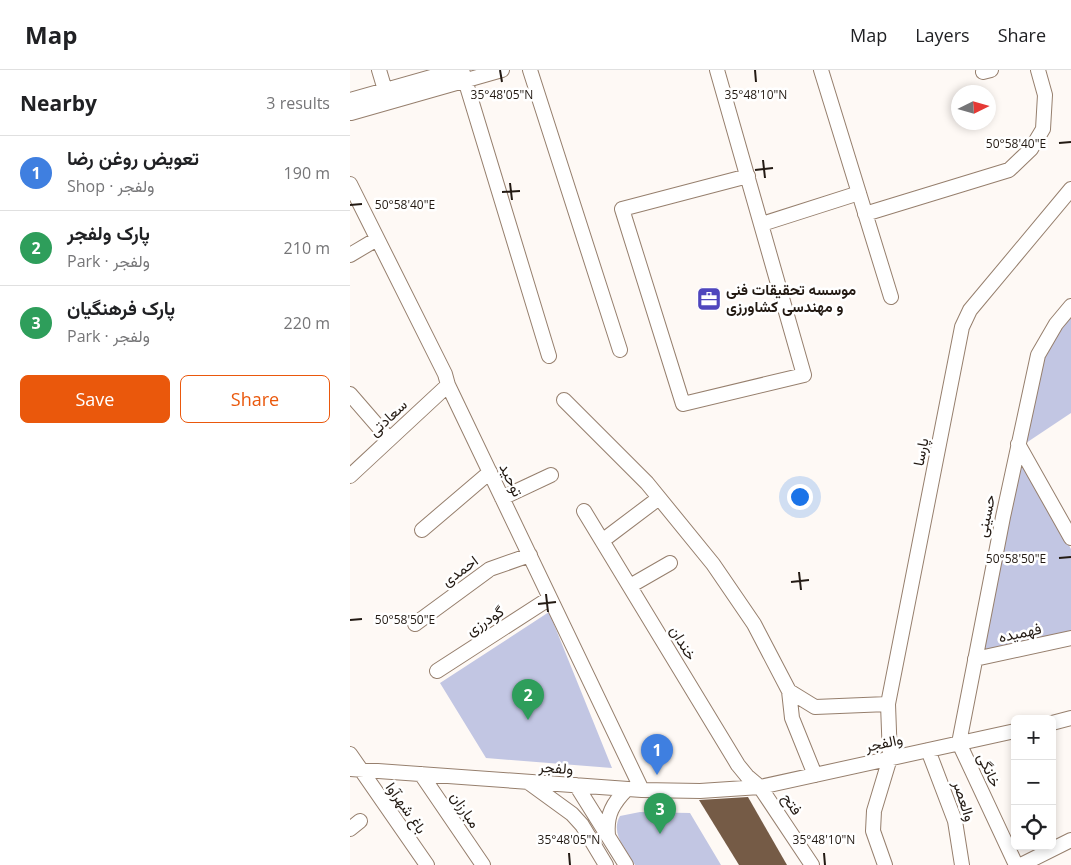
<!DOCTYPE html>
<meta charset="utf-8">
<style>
:root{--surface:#fff;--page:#f2f2f2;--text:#202124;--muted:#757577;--line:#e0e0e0;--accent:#ea580c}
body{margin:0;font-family:"Open Sans",Vazirmatn,sans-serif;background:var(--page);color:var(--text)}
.controls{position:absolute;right:15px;bottom:15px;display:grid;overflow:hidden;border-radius:8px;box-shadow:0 2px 8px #0003}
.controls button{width:45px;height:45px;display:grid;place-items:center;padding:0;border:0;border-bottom:1px solid var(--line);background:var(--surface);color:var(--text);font:25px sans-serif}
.compass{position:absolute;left:601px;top:15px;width:45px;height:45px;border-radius:50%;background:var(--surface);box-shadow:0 2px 8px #0003;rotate:85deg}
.you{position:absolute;left:449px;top:426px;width:18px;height:18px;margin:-12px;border:4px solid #fff;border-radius:50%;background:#1a73e8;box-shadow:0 0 0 8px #1a73e833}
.badge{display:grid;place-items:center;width:32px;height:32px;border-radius:50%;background:var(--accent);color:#fff;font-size:16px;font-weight:700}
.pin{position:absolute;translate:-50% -41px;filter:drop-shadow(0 1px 2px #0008)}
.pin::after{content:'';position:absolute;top:26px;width:18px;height:15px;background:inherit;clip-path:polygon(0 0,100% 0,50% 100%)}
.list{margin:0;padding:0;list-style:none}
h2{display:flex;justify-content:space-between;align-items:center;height:65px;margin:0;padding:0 20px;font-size:21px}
h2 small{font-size:16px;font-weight:400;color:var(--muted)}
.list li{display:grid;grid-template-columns:32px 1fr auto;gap:15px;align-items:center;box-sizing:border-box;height:75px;padding:0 20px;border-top:1px solid var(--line)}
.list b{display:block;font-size:19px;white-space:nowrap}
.list p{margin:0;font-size:16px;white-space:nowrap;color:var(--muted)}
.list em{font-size:16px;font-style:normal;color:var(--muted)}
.actions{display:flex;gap:10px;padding:15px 20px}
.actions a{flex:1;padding:11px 0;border:1px solid var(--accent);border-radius:8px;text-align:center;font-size:18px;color:var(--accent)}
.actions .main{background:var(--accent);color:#fff}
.icon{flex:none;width:28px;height:28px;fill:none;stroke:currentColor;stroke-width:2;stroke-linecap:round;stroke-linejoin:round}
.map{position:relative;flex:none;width:721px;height:795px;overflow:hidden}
header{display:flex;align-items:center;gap:30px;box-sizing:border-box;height:70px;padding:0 25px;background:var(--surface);border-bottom:1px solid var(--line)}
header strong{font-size:24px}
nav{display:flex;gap:28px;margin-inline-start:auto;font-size:18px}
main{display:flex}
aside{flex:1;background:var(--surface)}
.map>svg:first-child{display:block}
</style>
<header>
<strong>Map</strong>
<nav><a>Map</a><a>Layers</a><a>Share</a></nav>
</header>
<main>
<aside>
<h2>Nearby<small>3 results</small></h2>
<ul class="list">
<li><span class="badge" style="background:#3f7fe0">1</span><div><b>تعویض روغن رضا</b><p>Shop · ولفجر</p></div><em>190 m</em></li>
<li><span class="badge" style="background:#2e9e5b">2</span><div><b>پارک ولفجر</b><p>Park · ولفجر</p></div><em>210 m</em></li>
<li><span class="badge" style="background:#2e9e5b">3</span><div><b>پارک فرهنگیان</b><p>Park · ولفجر</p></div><em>220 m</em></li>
</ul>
<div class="actions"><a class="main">Save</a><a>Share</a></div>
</aside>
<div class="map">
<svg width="721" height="795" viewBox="0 0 721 795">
<rect width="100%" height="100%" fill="#fef9f5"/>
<!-- green -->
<path fill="#c2c6e3" d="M 721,241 L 721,343 L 673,375 L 691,287 Z
M 670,388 L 721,479 L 721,564 L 633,581 Z
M 199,542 L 262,698 L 136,688 L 90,613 Z
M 290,742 L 340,743 L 371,795 L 285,795 C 276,780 260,763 270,746 Z"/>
<!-- building -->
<path fill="#755b46" d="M 398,727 L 437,795 L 389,795 L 349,730 Z"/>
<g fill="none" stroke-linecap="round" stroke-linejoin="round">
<defs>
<path id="minor" d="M 29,0 L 35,20
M 112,0 L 199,286
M 180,0 L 270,280
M 367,0 L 454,305 L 333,334 L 272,139 L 398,106
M 471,0 L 541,227
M 633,2 L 641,0
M 0,30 L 106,0
M 0,40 L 1,43 L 152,0
M 0,114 L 95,304 L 98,315 L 292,720
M 515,144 L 659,100 L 681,79 L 693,59 L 695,25 L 688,0
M 412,154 L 509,123
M 0,185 L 27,169
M 0,324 L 39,369
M 214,330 L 297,413 L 363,494 L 404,554 L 439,621 L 465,637 L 538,634
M 668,374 L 721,468
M 0,406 L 98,315
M 152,428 L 201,405
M 234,441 L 388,695 L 397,706 L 410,717 L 462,795
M 72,460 L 140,402
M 252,471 L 309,428
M 280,516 L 320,493
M 65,554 L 140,499 L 180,485
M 625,589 L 721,568
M 87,601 L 200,528
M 439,621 L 442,648 L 465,705
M 702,653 L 721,648
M 578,680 L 605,751 L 612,795
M 0,684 L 77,795
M 0,699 L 292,720 L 350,721 L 410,717 L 665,661
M 71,704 L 133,795
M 178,712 L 222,744 L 232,755 L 256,795
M 226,715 L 276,795
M 0,759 L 10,751
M 258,765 C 256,745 263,733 277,719
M 535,795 L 523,761 L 524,741 L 540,688 L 538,634 L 612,257 L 620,240 L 721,119
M 666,795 L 609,673 L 653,447 L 688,285 L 706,254 L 721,236
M 671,795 L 721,770"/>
</defs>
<!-- minor casing -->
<use href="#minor" stroke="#967f6d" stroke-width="16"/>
<!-- minor -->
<use href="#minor" stroke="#fff" stroke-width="14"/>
</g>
<!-- ticks -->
<path fill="none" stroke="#231a13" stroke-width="2" d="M 150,0 L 152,12M 405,0 L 406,12M 709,73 L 721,72M 413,90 L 415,108M 405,100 L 423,98M 160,113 L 162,130M 152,122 L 170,121M 0,135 L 12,134M 709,488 L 721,487M 449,502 L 451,520M 441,512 L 459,510M 196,524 L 198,542M 188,534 L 206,532M 0,550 L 12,549M 219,783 L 220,795M 474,783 L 475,795"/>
<!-- icons -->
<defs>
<symbol id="office-square" viewBox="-11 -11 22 22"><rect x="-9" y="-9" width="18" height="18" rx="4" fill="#4f46bd" stroke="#fff"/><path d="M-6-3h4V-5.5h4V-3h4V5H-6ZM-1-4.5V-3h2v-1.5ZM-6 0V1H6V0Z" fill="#fff"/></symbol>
</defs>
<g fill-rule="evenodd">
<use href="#office-square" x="345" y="215" width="28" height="28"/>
</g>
<g text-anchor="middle" stroke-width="5" stroke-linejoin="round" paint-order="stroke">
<!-- poi labels -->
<g font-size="15" font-weight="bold" fill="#231a13" stroke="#fff" text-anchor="start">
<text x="376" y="225">موسسه تحقیقات فنی<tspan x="376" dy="17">و مهندسی کشاورزی</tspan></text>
</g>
<!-- street labels -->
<g font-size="15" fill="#231a13" stroke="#fff">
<text transform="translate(38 348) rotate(-43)" y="5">سعادتی</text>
<text transform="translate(571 382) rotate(-79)" y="5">پارسا</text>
<text transform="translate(161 410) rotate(64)" y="5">توحید</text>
<text transform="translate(636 446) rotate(-78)" y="5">حسینی</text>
<text transform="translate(110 501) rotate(-36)" y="5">احمدی</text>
<text transform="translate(135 551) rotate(-32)" y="5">گودرزی</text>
<text transform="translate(670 563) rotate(-12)" y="5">فهمیده</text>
<text transform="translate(333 573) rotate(59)" y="5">خندان</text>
<text transform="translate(534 673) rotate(-12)" y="5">والفجر</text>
<text transform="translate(206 698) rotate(4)" y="5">ولفجر</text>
<text transform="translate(639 700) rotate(65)" y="5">خانگی</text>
<text transform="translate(614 731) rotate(72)" y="5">والعصر</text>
<text transform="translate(442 734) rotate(56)" y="5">فتح</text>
<text transform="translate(56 738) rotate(55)" y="5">باغ شهرآوا</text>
<text transform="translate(115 740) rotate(56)" y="5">مبارزان</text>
</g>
</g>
<g font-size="12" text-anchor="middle" fill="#231a13" stroke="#fff" stroke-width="5" stroke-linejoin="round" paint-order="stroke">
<text x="152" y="29">35°48'05"N</text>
<text x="406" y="29">35°48'10"N</text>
<text x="666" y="78">50°58'40"E</text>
<text x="55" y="139">50°58'40"E</text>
<text x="666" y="493">50°58'50"E</text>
<text x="55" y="554">50°58'50"E</text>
<text x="219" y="774">35°48'05"N</text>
<text x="474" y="774">35°48'10"N</text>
</g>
</svg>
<div class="controls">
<button>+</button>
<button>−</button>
<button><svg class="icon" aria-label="locate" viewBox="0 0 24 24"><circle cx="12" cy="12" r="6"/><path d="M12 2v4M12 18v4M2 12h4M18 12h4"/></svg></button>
</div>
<svg class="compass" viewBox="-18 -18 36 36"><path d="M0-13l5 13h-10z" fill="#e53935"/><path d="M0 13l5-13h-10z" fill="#757577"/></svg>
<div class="you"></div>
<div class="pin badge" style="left:307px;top:705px;background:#3f7fe0">1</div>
<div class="pin badge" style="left:178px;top:650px;background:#2e9e5b">2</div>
<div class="pin badge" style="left:310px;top:764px;background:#2e9e5b">3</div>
</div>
</main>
